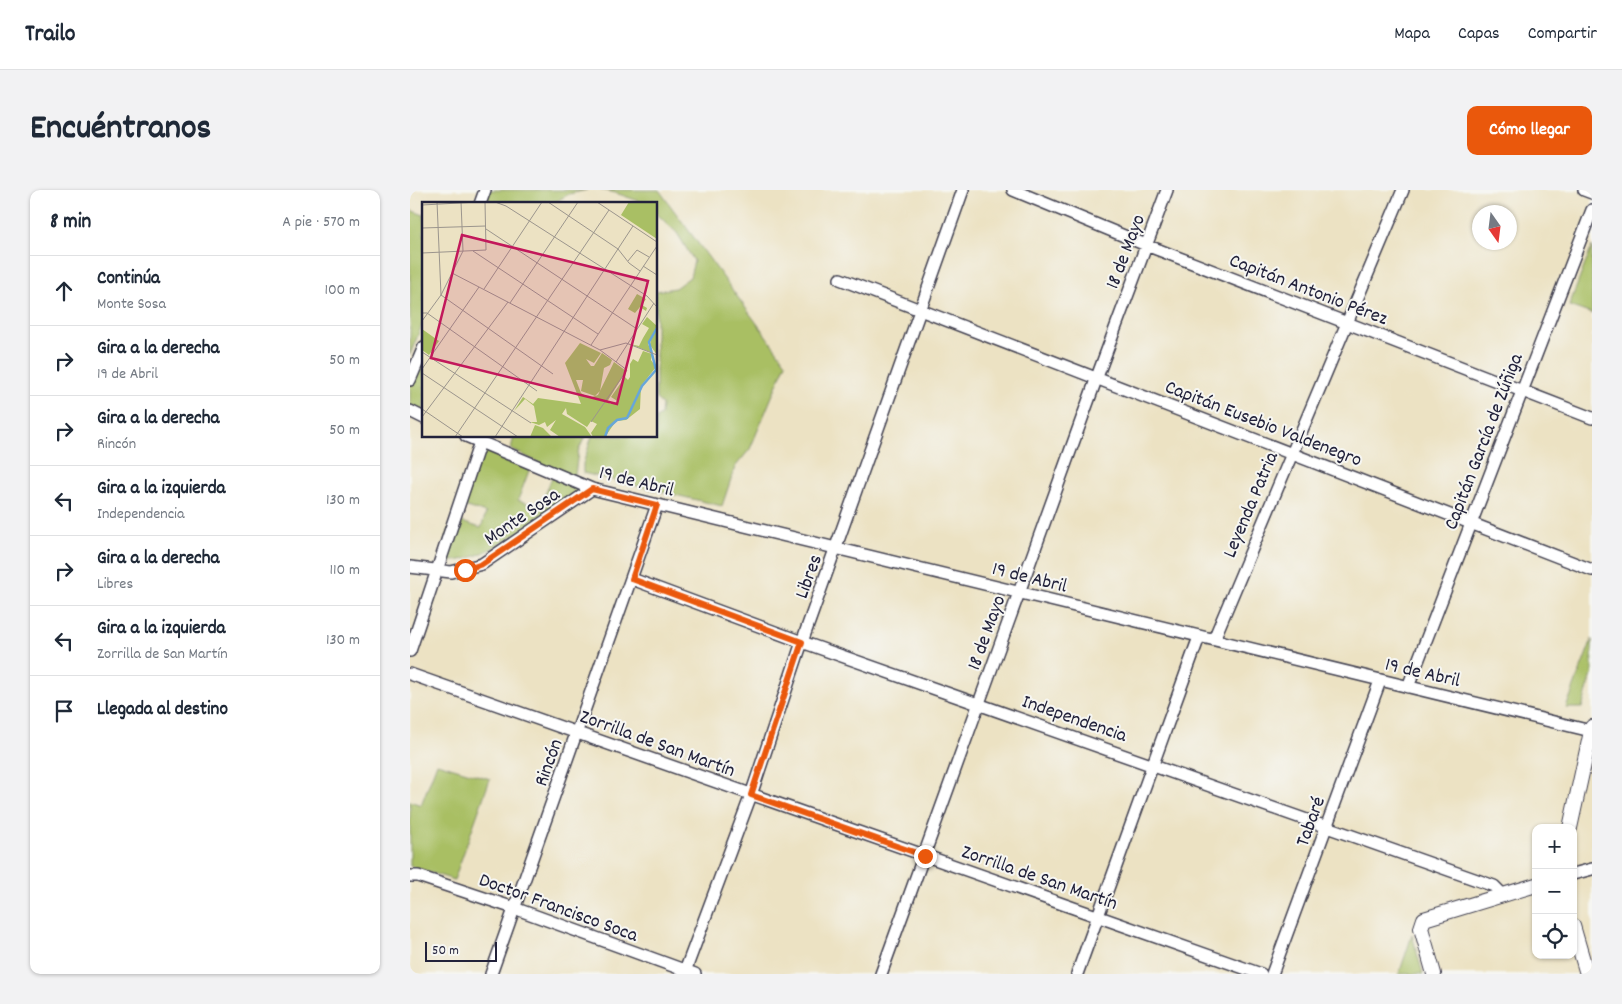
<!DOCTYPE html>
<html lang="es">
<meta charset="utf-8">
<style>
:root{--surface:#fff;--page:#f2f2f3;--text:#1f2937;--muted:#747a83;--line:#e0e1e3;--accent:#ea580c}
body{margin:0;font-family:Dekko,sans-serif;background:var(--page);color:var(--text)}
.controls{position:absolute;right:15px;bottom:15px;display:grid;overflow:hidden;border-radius:10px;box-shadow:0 1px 4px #0004}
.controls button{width:45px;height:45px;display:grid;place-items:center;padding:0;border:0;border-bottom:1px solid var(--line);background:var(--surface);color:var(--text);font:25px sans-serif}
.compass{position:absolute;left:1062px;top:15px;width:45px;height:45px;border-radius:50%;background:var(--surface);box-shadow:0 1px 4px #0004;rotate:166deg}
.scale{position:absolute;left:15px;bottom:12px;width:72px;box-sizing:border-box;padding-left:5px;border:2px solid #22223b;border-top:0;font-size:14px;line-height:18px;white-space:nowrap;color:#22223b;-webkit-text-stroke:4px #f6f6f2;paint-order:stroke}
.stop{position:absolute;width:15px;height:15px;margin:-11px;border:4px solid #ea580c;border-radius:50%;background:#fff}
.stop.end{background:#ea580c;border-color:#fff;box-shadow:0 1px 5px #0008}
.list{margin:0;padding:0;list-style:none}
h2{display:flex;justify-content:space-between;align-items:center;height:65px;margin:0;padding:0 20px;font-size:21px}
h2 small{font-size:16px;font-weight:400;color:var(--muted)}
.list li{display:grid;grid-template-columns:32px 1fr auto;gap:15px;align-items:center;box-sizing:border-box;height:70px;padding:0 20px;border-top:1px solid var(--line)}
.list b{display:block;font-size:19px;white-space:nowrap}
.list p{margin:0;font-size:16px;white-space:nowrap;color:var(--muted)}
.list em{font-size:16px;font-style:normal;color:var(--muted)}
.icon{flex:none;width:28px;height:28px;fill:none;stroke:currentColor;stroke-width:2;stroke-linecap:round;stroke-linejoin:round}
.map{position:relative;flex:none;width:1182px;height:784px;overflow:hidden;border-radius:10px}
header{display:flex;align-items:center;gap:30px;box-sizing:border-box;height:70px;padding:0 25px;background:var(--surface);border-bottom:1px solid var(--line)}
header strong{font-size:24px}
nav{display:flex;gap:28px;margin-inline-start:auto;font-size:18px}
.intro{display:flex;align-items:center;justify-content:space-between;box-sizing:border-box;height:120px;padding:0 30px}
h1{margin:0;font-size:35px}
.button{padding:12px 22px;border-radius:10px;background:var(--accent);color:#fff;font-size:18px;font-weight:700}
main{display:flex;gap:30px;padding:0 30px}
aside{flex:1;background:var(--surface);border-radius:10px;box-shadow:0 1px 4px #0004}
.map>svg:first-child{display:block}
</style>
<header>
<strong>Trailo</strong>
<nav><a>Mapa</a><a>Capas</a><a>Compartir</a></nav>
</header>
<div class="intro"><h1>Encuéntranos</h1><a class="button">Cómo llegar</a></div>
<main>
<aside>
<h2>8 min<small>A pie · 570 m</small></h2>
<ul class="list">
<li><svg class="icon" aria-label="ahead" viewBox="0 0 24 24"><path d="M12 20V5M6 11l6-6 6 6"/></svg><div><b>Continúa</b><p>Monte Sosa</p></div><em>100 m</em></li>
<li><svg class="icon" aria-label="right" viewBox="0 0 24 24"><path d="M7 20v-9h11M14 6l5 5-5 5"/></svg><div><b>Gira a la derecha</b><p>19 de Abril</p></div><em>50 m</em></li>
<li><svg class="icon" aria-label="right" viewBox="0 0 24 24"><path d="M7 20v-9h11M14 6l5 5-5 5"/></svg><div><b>Gira a la derecha</b><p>Rincón</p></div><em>50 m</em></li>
<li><svg class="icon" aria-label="left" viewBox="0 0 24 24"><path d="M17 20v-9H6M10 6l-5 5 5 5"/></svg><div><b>Gira a la izquierda</b><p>Independencia</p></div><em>130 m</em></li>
<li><svg class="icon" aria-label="right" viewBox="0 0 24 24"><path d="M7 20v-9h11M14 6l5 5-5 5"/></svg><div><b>Gira a la derecha</b><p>Libres</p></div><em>110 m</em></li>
<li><svg class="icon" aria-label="left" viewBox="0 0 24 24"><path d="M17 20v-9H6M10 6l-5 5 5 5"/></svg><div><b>Gira a la izquierda</b><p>Zorrilla de San Martín</p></div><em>130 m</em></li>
<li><svg class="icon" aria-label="arrive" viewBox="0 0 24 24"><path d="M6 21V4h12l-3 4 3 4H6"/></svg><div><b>Llegada al destino</b></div></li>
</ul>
</aside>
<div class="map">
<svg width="1182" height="784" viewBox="0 0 1182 784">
<rect width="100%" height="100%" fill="#f6f6f2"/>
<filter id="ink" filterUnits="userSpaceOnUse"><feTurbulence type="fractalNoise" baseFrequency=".02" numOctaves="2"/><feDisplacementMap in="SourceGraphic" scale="10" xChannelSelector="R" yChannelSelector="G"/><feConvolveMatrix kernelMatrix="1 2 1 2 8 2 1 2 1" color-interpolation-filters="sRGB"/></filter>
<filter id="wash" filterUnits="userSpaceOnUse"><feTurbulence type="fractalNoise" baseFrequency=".0096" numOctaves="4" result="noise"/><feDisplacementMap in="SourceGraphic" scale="20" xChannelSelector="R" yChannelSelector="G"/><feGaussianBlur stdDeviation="1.12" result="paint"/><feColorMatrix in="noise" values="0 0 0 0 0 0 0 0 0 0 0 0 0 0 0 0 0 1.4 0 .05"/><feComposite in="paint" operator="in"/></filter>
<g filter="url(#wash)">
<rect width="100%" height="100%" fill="#ece2c3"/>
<!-- green -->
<path fill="#a9bf64" stroke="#667050" d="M 72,0 L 177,0 L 159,4 L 142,14 L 66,14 Z
M 191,0 L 249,0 L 376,173 L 340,259 L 325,277 L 312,316 L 173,283 L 173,274 L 182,246 L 246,246 L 246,228 L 251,225 L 252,214 L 246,209 L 246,101 L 265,98 L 280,87 L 284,71 L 267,43 L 246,23 L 246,14 C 228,14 211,2 191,0 Z
M 0,20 L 14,25 L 14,130 L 0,165 Z
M 1182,56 L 1182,124 L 1159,116 Z
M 14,144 L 14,221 L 0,215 L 0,178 Z
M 104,246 L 175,246 L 168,262 L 165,285 L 153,285 L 101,259 Z
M 74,260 L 120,278 L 108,310 L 130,318 L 142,287 L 164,296 L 167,303 C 126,325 77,377 29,371 L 42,329 L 71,338 L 76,323 L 48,314 L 67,262 Z
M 1182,449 L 1182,484 L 1172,518 L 1156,518 Z
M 27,573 L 80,589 L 44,690 L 0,676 L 0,611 L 11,615 Z
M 1002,745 L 1013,784 L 989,784 Z"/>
</g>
<g filter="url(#ink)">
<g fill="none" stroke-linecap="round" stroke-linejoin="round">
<defs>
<path id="minor" d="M 603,0 L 736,55 L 1182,228
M 1174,0 L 1182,3
M 70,14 L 75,0
M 430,89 L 1182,380
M 0,190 L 14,157
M 0,221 L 14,228
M 56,246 L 182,299 L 1181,541
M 0,377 L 41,382 L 72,374 L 182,299
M 222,389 L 392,452 L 1084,696 L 1092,704
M 804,449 L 993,0
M 0,461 L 70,252
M 0,484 L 851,784
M 998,497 L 1182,20
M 1163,684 L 1182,679
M 0,686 L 8,686 L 104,718 L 285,784
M 81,784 L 247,315
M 274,784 L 341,605 L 392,452 L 553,0
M 471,784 L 687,187 L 757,0
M 667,784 L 789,447
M 862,784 L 970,491"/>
<path id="tertiary" d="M 1160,638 L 1182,537
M 1163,736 L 1177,784
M 1024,784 L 1011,738 L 1014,729 L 1126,695"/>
</defs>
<!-- minor casing -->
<use href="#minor" stroke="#403f4f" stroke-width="14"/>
<!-- tertiary casing -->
<use href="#tertiary" stroke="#403f4f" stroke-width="16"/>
<!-- minor -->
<use href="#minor" stroke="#fff" stroke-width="11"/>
<!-- tertiary -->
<use href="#tertiary" stroke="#fff" stroke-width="14"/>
</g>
</g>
<g fill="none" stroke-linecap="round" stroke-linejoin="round" filter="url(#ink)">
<!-- route -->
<path stroke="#ea580c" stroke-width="6" d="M 55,380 L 72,374 L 182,299 L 247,315 L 222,389 L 392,452 L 341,605 L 515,666"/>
</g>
<g text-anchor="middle" stroke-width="4" stroke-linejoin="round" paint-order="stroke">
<!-- street labels -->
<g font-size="20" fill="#22223b" stroke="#f6f6f2">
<text transform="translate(714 61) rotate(-69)" y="7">18 de Mayo</text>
<text transform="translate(899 98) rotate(21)" y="7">Capitán Antonio Pérez</text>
<text transform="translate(854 232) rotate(21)" y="7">Capitán Eusebio Valdenegro</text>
<text transform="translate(1072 251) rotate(-69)" y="7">Capitán García de Zúñiga</text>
<text transform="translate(227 290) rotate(14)" y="7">19 de Abril</text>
<text transform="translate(839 314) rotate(-67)" y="7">Leyenda Patria</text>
<text transform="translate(111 325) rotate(-34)" y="7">Monte Sosa</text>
<text transform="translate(397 386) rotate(-70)" y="7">Libres</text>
<text transform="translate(620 386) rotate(14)" y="7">19 de Abril</text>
<text transform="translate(575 442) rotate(-70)" y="7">18 de Mayo</text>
<text transform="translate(1013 481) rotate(13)" y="7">19 de Abril</text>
<text transform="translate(665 527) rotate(19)" y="7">Independencia</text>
<text transform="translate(248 552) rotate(20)" y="7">Zorrilla de San Martín</text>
<text transform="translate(137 572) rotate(-70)" y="7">Rincón</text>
<text transform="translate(899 631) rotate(-70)" y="7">Tabaré</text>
<text transform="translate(630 686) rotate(19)" y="7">Zorrilla de San Martín</text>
<text transform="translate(149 716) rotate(20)" y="7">Doctor Francisco Soca</text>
</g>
</g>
<!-- overview -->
<g transform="translate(12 12)">
<rect width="235" height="235" fill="#ece2c3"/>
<path d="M 207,0 L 235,0 L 235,37 L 199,13 ZM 215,92 L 224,97 L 220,103 L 225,106 L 224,109 L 218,105 L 213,111 L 206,107 ZM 225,115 L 235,124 L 229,136 L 235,128 L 235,153 L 228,143 L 229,137 L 226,142 L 230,151 L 208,142 L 217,144 L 221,136 L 227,126 L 220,122 ZM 0,127 L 17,139 L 7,153 L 0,148 ZM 158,141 L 179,151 L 172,161 L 164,157 L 169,164 L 172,164 L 180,151 L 190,158 L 188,163 L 182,166 L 178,189 L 173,194 L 159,189 L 161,178 L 154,178 L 159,191 L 167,196 L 176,193 L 192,160 L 204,169 L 185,200 L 189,202 L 197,200 L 189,195 L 203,175 L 206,178 L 208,175 L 208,162 L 211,157 L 216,160 L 221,149 L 230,152 L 229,158 L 234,165 L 219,184 L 218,207 L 204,218 L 194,219 L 183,235 L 171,235 L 169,231 L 175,222 L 169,219 L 165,225 L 145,212 L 144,206 L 140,212 L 163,225 L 170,235 L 138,235 L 128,228 L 134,218 L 125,225 L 123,220 L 117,223 L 108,220 L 115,220 L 112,204 L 103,197 L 92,209 L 101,195 L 111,202 L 116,196 L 159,202 L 143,161 ZM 113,223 L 121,226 L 130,235 L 108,235 Z" fill="#a9bf64"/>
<path fill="none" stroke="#67a6d9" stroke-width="2.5" d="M 183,235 L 186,226 L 195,218 L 205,216 L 220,184 L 234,168 L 227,140 L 235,126"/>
<path fill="none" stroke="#9b958d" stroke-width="1" d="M 15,0 L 19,93 L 131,172M 73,0 L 84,4 L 225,94 L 235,105M 126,0 L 196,47 L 207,61 L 218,69M 175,0 L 235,40M 0,3 L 56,0M 0,26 L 64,24M 64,27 L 215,127M 51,49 L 176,132M 0,51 L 64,48 L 63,0M 206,59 L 215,48 L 227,55M 221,64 L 235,73M 30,71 L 178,148 L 205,168 L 169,220M 62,87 L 120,0M 88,101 L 156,0M 0,111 L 5,111 L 115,189M 0,119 L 19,93 L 41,49 L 39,0M 169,143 L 235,44M 178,148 L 204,141 L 235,153M 0,150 L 109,221M 194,160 L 232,101M 0,167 L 57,85M 0,171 L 96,235M 0,207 L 41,235M 0,215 L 86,100M 33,235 L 187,8M 73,235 L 211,24"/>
<path fill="#c2185b" fill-opacity="0.15" stroke="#c2185b" stroke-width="2.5" d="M 40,33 L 226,79 L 195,202 L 9,156 Z"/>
<rect width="235" height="235" fill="none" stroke="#22223b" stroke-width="2.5"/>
</g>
</svg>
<div class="controls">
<button>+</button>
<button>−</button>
<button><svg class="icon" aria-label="locate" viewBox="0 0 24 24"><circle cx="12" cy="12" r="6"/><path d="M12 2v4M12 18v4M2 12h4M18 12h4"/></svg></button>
</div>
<svg class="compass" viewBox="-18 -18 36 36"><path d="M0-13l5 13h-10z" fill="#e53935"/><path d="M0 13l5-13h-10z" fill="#747a83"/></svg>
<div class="scale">50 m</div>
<div class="stop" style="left:55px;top:380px"></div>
<div class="stop end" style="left:515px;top:666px"></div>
</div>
</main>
